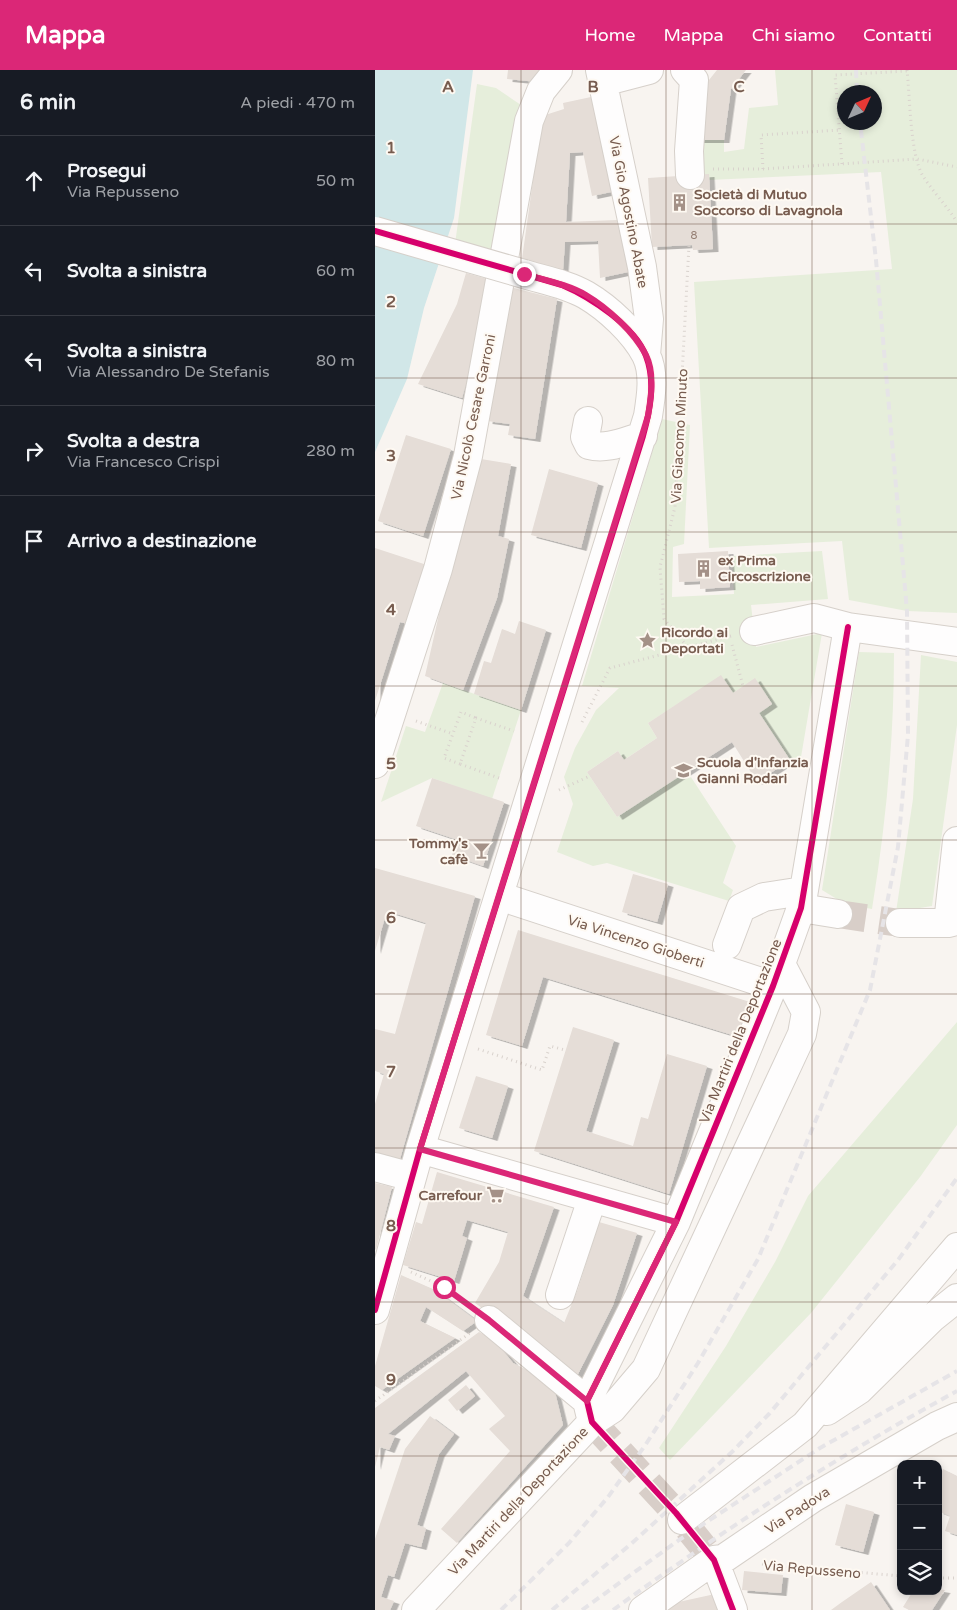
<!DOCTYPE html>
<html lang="it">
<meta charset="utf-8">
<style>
:root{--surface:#171b24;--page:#20242c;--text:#f1f3f6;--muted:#9ea1a6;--line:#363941;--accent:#db2777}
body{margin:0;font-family:"Varela Round",sans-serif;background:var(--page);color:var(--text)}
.controls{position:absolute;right:15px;bottom:15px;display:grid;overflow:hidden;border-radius:10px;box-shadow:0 2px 8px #0003}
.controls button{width:45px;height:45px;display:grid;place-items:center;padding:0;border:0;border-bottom:1px solid var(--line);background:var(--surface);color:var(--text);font:25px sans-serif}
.compass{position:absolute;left:462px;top:15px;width:45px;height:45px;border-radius:50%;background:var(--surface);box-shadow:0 2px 8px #0003;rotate:46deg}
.stop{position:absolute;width:15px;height:15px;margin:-11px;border:4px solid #db2777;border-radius:50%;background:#fff}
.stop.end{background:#db2777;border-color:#fff;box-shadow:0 1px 5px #0008}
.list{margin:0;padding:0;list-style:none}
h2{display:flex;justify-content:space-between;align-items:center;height:65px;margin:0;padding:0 20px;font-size:21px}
h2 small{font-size:16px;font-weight:400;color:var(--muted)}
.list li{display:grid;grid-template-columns:32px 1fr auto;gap:15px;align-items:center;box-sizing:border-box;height:90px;padding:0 20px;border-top:1px solid var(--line)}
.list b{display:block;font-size:19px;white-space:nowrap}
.list p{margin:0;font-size:16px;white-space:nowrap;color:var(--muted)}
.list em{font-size:16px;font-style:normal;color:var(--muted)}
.icon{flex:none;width:28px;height:28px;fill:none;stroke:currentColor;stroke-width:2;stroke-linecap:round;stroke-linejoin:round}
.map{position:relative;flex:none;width:582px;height:1540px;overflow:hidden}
header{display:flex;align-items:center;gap:30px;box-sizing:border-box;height:70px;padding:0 25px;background:var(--accent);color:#fff}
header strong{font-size:24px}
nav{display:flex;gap:28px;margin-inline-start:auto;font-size:18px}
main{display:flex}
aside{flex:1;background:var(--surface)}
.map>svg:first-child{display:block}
</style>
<header>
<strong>Mappa</strong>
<nav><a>Home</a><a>Mappa</a><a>Chi siamo</a><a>Contatti</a></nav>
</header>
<main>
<aside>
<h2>6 min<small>A piedi · 470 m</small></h2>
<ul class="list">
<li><svg class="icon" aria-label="ahead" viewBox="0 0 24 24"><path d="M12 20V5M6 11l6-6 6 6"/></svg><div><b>Prosegui</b><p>Via Repusseno</p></div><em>50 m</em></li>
<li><svg class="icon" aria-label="left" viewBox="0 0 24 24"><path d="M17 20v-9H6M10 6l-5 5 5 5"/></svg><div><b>Svolta a sinistra</b></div><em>60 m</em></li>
<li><svg class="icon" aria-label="left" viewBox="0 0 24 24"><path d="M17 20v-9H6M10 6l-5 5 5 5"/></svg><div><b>Svolta a sinistra</b><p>Via Alessandro De Stefanis</p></div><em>80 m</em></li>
<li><svg class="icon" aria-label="right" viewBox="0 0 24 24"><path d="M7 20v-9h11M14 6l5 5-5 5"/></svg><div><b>Svolta a destra</b><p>Via Francesco Crispi</p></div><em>280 m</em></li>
<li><svg class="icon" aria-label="arrive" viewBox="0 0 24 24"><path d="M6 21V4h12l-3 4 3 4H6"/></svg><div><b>Arrivo a destinazione</b></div></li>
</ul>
</aside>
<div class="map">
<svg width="582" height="1540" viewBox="0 0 582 1540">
<defs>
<filter id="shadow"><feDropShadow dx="5.5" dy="3" stdDeviation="0" flood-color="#0004"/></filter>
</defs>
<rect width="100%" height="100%" fill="#f8f4f0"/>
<!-- green -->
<path fill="#e6eedb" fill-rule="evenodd" d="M 400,0 L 582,0 L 582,543 L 532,541 L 474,530 L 467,471 L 334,478 L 319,212 L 517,199 L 506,102 L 334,110 L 320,105 L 320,70 L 349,70 L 349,82 L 369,79 L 374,38 L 403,35 ZM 470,22 L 500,22 L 500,52 L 470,52 Z
M 102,14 L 121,18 L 146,35 L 122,182 L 80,174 Z
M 287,349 L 315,355 L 309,474 L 298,477 L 297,527 L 359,524 L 357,486 L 447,481 L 453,529 L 376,535 L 381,577 L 447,563 L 425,693 L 415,690 L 384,643 L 397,634 L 380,609 L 358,623 L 346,606 L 273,653 L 282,668 L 249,690 L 243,681 L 212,702 L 242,747 L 312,701 L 361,776 L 348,813 L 358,820 L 354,831 L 232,793 L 218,796 L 182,782 L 198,734 L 189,707 L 200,678 L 221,640 L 244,618 L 207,616 Z
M 484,582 L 519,583 C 519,669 511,754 497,839 L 470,834 L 447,820 Z
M 546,585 L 582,592 L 582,655 L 557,836 L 521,842 L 538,729 Z
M 68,613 L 146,640 L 117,729 L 57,708 L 6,732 L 31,656 L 50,662 Z
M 582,952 L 582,1055 L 545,1107 L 436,1243 L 295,1390 L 284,1378 L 351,1276 L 400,1192 L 433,1126 Z"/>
<!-- water -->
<path fill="#d1e7e8" d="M 0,0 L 98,0 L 79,148 L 49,238 L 32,309 L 0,382 Z"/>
<!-- building -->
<path fill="#e5ddd7" filter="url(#shadow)" d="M 133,0 L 167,0 L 163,12 L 132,9 Z
M 342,0 L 371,0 L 356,19 L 349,70 L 320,70 L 326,20 Z
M 216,27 L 236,122 L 217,126 L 208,82 L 195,83 L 191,152 L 242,150 L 253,202 L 225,208 L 223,171 L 190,172 L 188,200 L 147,189 L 167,46 L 189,39 L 188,33 Z
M 334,104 L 338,179 L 318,180 L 317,175 L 277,177 L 273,108 Z
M 91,203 L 116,210 L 104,267 L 87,328 L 43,314 L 82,234 Z
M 135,217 L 182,229 L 160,369 L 133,365 L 135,354 L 112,351 Z
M 31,365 L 76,379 L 48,466 L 3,451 Z
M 106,389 L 136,394 L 123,466 L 134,469 L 122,528 L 88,620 L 50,606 L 70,518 Z
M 174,399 L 223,413 L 206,478 L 156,465 Z
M 0,478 L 55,496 L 37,555 L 25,552 L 0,631 Z
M 353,481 L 355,517 L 325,519 L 325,511 L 304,512 L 303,484 Z
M 144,551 L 171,560 L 146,640 L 99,624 L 109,591 L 116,593 L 127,559 L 140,564 Z
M 346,605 L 358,623 L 380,608 L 397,634 L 384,643 L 415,690 L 382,712 L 357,672 L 242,747 L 212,702 L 243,681 L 249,690 L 282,668 L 273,653 Z
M 57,708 L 129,732 L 108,796 L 77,785 L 83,770 L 41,756 Z
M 0,798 L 100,826 L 25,1089 L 0,1082 L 0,1034 L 9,1004 L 0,1001 L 0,959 L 20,964 L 51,853 L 12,841 L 0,881 Z
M 258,804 L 293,814 L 282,852 L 247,842 Z
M 143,860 L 375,932 L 364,967 L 168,907 L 147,976 L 111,965 Z
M 198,957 L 239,970 L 211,1061 L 258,1076 L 266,1047 L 273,1049 L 292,984 L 332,996 L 294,1124 L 159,1081 Z
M 101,1006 L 133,1016 L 117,1068 L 84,1058 Z
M 62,1102 L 179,1137 L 148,1226 L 189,1253 L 203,1219 L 224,1152 L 262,1163 L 238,1235 L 202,1306 L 100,1233 L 124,1192 L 133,1162 L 92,1150 L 87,1166 L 92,1168 L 79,1211 L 28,1195 L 41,1152 L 47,1154 Z
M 0,1113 L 17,1117 L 1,1180 L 0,1179 Z
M 26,1205 L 60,1220 L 102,1251 L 88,1261 L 51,1237 L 45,1251 L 80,1268 L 7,1320 L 0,1316 L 0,1296 Z
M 104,1262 L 119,1270 L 138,1293 L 178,1314 L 188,1355 L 82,1473 L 66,1459 L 135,1381 L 114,1359 L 130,1346 L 91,1301 L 13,1364 L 20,1366 L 14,1380 L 5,1377 L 0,1397 L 0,1338 Z
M 91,1315 L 100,1326 L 82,1341 L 73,1330 Z
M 55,1346 L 79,1364 L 64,1384 L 42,1455 L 51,1458 L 46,1477 L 30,1473 L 19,1507 L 13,1505 L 6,1527 L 19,1531 L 15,1540 L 0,1540 L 0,1469 L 30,1379 Z
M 568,1399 L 582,1406 L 582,1465 L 570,1461 L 575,1446 L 563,1441 L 563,1411 Z
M 471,1434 L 499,1442 L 488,1482 L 460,1475 Z
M 369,1501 L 408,1505 L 406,1523 L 367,1520 Z
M 496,1512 L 515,1540 L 456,1540 L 467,1532 Z
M 563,1519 L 570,1520 L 557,1540 L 534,1540 L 528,1537 L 538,1521 L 563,1521 Z
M 340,1524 L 344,1540 L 289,1540 L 299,1533 Z"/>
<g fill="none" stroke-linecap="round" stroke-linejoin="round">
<!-- minor-tunnel -->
<path stroke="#d8cec8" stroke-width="28" stroke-dasharray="28 14" stroke-linecap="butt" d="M 463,844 L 525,853
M 217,1352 L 301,1443
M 313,1458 L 339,1490"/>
<defs>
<path id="minor" d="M 225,0 L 267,197 L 274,249 L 271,285
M 310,0 L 319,10 L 314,81 L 315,105
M 228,12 L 274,0
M 213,351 L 210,367 L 214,375 C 232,380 250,371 268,366
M 379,561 L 439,548 L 473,557 L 582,572
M 0,694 L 63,499 L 93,386 L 154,51 L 166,21 L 183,0
M 124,826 L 398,916
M 426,838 L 463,844
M 525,853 L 573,853 L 582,851
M 573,853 L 582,771
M 352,875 L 366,838 L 389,827 L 428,821
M 45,1079 L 301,1152
M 0,1097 L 37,1107
M 185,1225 L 217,1129
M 0,1240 L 45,1079 L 273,346 C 276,327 280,303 271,285 C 259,262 233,238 211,225 C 192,214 169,210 149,204
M 114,1250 L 212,1331
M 452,1341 L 484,1320 L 557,1248 L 582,1228
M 217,1352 L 212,1331 L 301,1152 L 398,916 L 426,838 L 473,557
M 307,1450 L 430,1355 L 582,1177
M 339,1490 L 358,1540
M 41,1540 L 217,1352 L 237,1339 L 271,1299 L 427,964 L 431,942 L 406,894
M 268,1540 L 339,1490 L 348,1489 L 438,1428 L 562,1356 L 582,1347"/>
</defs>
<!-- minor casing -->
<use href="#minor" stroke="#d6d0ca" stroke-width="30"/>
<!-- path -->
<path stroke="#d9d2cd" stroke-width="3" stroke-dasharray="1 4" stroke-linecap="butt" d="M 532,0 C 535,26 535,85 548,106 C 558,122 572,136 582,152
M 467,94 L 460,5 L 532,1
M 338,99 L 388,99 L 542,89 L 582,97
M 388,99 L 386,65 L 465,60
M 357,575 L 368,616
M 312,576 L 289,549 L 285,497 L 300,437 L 314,175
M 41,651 L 78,664
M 207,652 L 235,598 L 356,566
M 85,694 L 69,688 L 86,642 L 101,648
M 124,708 L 85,694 L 101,648 L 139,661
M 184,720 L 215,706
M 103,979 L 167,1000 L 175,976 L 190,980
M 36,1202 L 69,1217 L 95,1236
M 0,1331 L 95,1263
M 387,1494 L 526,1506
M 563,1508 L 582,1508"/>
<!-- minor -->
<use href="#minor" stroke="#fefdfd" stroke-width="28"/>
<!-- rail -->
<path stroke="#e6e4e7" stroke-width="4" stroke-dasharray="8 5" stroke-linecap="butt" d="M 481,0 L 482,22
M 126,1540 L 194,1473 L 233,1427 L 271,1374 L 323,1293 L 383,1189 L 495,920 L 523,777 L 533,665 L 532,541 L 501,190 L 485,52
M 177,1540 L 256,1474 L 358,1381 L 394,1344 L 523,1190 L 582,1108
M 207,1540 L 304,1470 L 445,1378 L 582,1301
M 238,1540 C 348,1460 463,1386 582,1321"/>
<defs>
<path id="minor-bridge" d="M 0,161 L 149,204"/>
</defs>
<!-- minor-bridge casing -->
<use href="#minor-bridge" stroke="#d6d0ca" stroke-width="30" stroke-linecap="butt"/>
<!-- minor-bridge -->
<use href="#minor-bridge" stroke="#fefdfd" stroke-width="28"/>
<defs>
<path id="cycleway" d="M 0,161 L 187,215 C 215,227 260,256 271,286 C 281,312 275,341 268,366 L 45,1079 L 0,1240
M 358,1540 L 339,1490 L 301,1443 L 217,1352 L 212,1331 L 301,1152 L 398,916 L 426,838 L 473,557"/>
</defs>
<!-- cycleway casing -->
<use href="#cycleway" stroke="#fef9f2" stroke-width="9"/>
<!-- cycleway -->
<use href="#cycleway" stroke="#d6006c" stroke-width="6"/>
</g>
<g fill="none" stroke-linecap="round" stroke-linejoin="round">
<!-- route -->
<path stroke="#db2777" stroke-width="6" d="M 69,1217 L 114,1250 L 212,1331 L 301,1152 L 45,1079 L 273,346 C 276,327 280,303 271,285 C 259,262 233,238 211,225 C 192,214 169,210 149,204"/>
</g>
<!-- grid -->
<path fill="none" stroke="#775c4f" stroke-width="1" stroke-opacity="0.55" d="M 146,0 L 146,1540M 291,0 L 291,1540M 437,0 L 437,1540M 0,154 L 582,154M 0,308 L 582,308M 0,462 L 582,462M 0,616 L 582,616M 0,770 L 582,770M 0,924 L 582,924M 0,1078 L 582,1078M 0,1232 L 582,1232M 0,1386 L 582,1386"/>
<!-- icons -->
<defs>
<symbol id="building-bare" viewBox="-9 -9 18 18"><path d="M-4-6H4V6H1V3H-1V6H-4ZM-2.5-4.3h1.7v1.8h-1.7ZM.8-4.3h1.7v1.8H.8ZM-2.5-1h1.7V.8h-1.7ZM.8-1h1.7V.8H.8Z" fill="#a49187" stroke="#fef9f2" stroke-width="2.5" paint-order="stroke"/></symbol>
<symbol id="sight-bare" viewBox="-9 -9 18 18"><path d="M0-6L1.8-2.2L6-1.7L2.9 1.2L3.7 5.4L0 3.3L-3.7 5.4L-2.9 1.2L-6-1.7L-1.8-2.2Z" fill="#a49187" stroke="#fef9f2" stroke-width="2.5" paint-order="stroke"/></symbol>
<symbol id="school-bare" viewBox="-9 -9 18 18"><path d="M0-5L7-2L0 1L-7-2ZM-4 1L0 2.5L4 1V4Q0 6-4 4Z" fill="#a49187" stroke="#fef9f2" stroke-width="2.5" paint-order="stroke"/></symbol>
<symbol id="bar-bare" viewBox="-9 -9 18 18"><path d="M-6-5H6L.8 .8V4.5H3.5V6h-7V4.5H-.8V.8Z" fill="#a49187" stroke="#fef9f2" stroke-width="2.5" paint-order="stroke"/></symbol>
<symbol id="supermarket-bare" viewBox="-9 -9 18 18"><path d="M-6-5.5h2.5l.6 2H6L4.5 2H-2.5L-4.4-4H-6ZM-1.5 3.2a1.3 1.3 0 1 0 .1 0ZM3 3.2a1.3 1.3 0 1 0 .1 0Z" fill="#a49187" stroke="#fef9f2" stroke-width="2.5" paint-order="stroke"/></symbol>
</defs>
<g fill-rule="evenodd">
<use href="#building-bare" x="292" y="120" width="25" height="25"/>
<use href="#building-bare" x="316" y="486" width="25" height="25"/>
<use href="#sight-bare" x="260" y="558" width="25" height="25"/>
<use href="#school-bare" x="296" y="688" width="25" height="25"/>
<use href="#bar-bare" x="94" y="768" width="25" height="25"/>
<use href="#supermarket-bare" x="108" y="1112" width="25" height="25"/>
</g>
<g text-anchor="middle" stroke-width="4" stroke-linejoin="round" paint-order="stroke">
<!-- number labels -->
<g font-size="11" fill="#947e73">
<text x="319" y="169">8</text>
</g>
<!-- poi labels -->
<g font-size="14" font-weight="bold" fill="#775c4f" stroke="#fef9f2" text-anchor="start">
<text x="319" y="129">Società di Mutuo<tspan x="319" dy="16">Soccorso di Lavagnola</tspan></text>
<text x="343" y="495">ex Prima<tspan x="343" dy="16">Circoscrizione</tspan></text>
<text x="286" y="567">Ricordo ai<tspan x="286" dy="16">Deportati</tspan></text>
<text x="322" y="697">Scuola d'infanzia<tspan x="322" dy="16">Gianni Rodari</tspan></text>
<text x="93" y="778" text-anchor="end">Tommy's<tspan x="93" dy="16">cafè</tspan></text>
<text x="107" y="1130" text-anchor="end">Carrefour</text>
</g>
<!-- street labels -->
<g font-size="14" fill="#775c4f" stroke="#fef9f2">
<text transform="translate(254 142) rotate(79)" y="5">Via Gio Agostino Abate</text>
<text transform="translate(98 347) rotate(-78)" y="5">Via Nicolò Cesare Garroni</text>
<text transform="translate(304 366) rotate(-87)" y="5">Via Giacomo Minuto</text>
<text transform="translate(261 871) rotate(18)" y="5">Via Vincenzo Gioberti</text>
<text transform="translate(365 961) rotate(-68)" y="5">Via Martiri della Deportazione</text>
<text transform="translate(143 1431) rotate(-47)" y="5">Via Martiri della Deportazione</text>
<text transform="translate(422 1440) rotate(-33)" y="5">Via Padova</text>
<text transform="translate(437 1499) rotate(5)" y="5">Via Repusseno</text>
</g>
</g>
<g font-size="16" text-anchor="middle" font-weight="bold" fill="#775c4f" stroke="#fef9f2" stroke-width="4" stroke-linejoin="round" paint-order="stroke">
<text x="73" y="22">A</text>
<text x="218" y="22">B</text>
<text x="364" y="22">C</text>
<text x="16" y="83">1</text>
<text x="16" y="237">2</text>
<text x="16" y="391">3</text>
<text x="16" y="545">4</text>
<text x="16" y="699">5</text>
<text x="16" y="853">6</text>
<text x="16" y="1007">7</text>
<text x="16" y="1161">8</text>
<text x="16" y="1315">9</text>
</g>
</svg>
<div class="controls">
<button>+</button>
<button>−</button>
<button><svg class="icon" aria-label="layers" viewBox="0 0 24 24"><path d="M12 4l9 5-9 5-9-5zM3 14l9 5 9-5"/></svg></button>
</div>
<svg class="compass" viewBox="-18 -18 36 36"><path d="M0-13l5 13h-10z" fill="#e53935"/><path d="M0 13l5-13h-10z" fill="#9ea1a6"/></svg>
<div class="stop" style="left:69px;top:1217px"></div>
<div class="stop end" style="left:149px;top:204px"></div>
</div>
</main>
